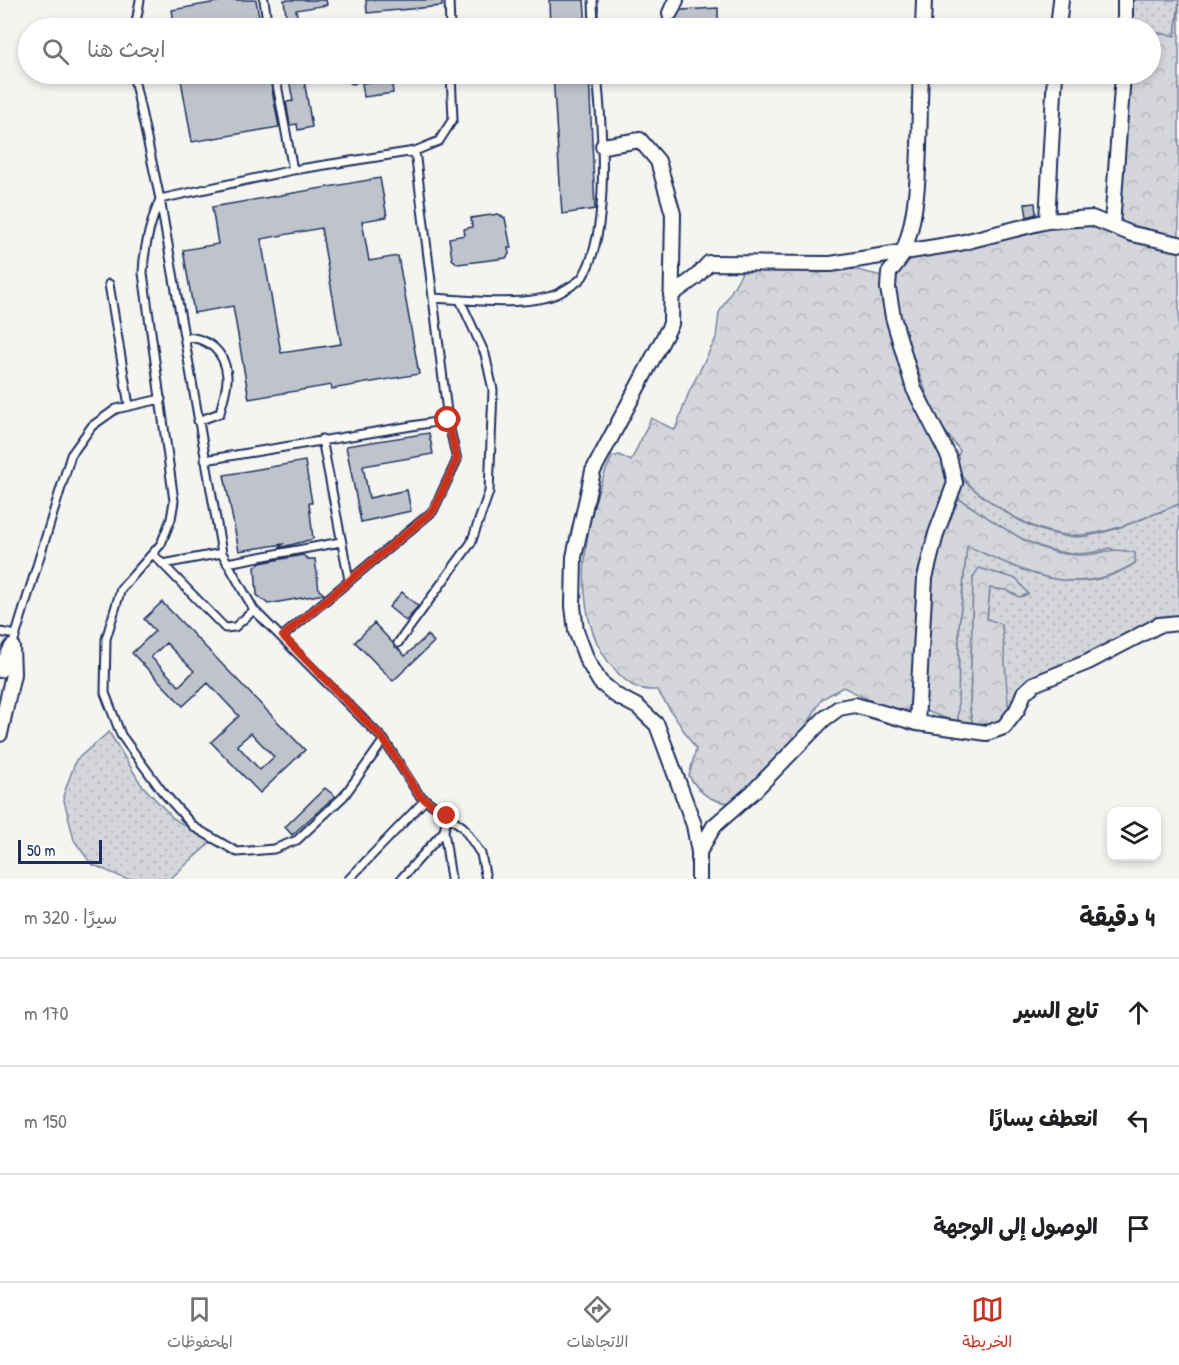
<!DOCTYPE html>
<html lang="ar">
<meta charset="utf-8">
<style>
:root{--surface:#fff;--page:#f2f2f2;--text:#202124;--muted:#757577;--line:#e0e0e0;--accent:#c8321e}
body{margin:0;font-family:"Patrick Hand","Playpen Sans Arabic",sans-serif;background:var(--page);color:var(--text);direction:rtl}
.controls{position:absolute;right:18px;bottom:18px;display:grid;overflow:hidden;border-radius:12px;box-shadow:0 3px 9px #0003}
.controls button{width:54px;height:54px;display:grid;place-items:center;padding:0;border:0;border-bottom:2px solid var(--line);background:var(--surface);color:var(--text);font:30px sans-serif}
.scale{position:absolute;left:18px;bottom:15px;width:84px;box-sizing:border-box;padding-left:6px;border:3px solid #1b2f5e;border-top:0;font-size:16px;line-height:21px;white-space:nowrap;color:#1b2f5e;-webkit-text-stroke:4px #fdfcf7;paint-order:stroke}
.stop{position:absolute;width:18px;height:18px;margin:-14px;border:4px solid #c8321e;border-radius:50%;background:#fff}
.stop.end{background:#c8321e;border-color:#fff;box-shadow:0 2px 6px #0008}
.list{margin:0;padding:0;list-style:none}
h2{display:flex;justify-content:space-between;align-items:center;height:78px;margin:0;padding:0 24px;font-size:26px}
h2 small{font-size:20px;font-weight:400;color:var(--muted)}
.list li{display:grid;grid-template-columns:39px 1fr auto;gap:18px;align-items:center;box-sizing:border-box;height:108px;padding:0 24px;border-top:2px solid var(--line)}
.list b{display:block;font-size:22px;white-space:nowrap}
.list em{font-size:20px;font-style:normal;color:var(--muted)}
.icon{flex:none;width:33px;height:33px;fill:none;stroke:currentColor;stroke-width:2;stroke-linecap:round;stroke-linejoin:round}
.map{position:relative;flex:none;width:1179px;height:879px;overflow:hidden;direction:ltr}
.search{position:absolute;background:var(--surface);box-shadow:0 3px 9px #0003;left:18px;right:18px;top:18px;height:66px;display:flex;align-items:center;gap:15px;box-sizing:border-box;padding:0 21px;border-radius:33px;color:var(--muted);font-size:22px}
.sheet{height:402px;background:var(--surface)}
nav{display:flex;justify-content:space-around;align-items:center;box-sizing:border-box;height:84px;border-top:2px solid var(--line);background:var(--surface);font-size:16px;color:var(--muted)}
nav a{display:grid;justify-items:center;gap:3px}
nav .on{color:var(--accent)}
.map>svg:first-child{display:block}
</style>
<div class="map">
<svg width="1179" height="879" viewBox="0 0 1179 879">
<defs>
<pattern id="grass-dots" width="8" height="8" patternUnits="userSpaceOnUse" patternTransform="scale(1.5)"><rect width="8" height="8" fill="#d4d6db"/><path d="M2 2h.1M6 6h.1" fill="none" stroke="#b5b8be" stroke-width="1.8" stroke-linecap="round"/></pattern>
<pattern id="forest-crowns" width="20" height="18" patternUnits="userSpaceOnUse" patternTransform="scale(1.5)"><rect width="20" height="18" fill="#d4d6db"/><path d="M2 6a3 3 0 1 1 6 0M12 15a3 3 0 1 1 6 0" fill="none" stroke="#b5b8be"/></pattern>
</defs>
<rect width="100%" height="100%" fill="#f4f4f1"/>
<filter id="ink" filterUnits="userSpaceOnUse"><feTurbulence type="fractalNoise" baseFrequency=".0167" numOctaves="2"/><feDisplacementMap in="SourceGraphic" scale="12" xChannelSelector="R" yChannelSelector="G"/><feConvolveMatrix kernelMatrix="1 2 1 2 8 2 1 2 1" color-interpolation-filters="sRGB"/></filter>
<g filter="url(#ink)">
<!-- grass -->
<path fill="url(#grass-dots)" stroke="#78829c" stroke-width="1.5" d="M 1129,0 L 1179,0 L 1175,36 L 1151,32 L 1150,28 L 1129,28 Z
M 959,477 C 993,505 1039,543 1087,536 C 1118,531 1149,516 1179,504 L 1179,620 L 1041,677 L 1009,716 L 987,619 L 990,588 L 1006,590 L 1020,597 L 1028,594 L 973,577 L 970,711 L 973,725 L 958,723 L 959,626 L 967,545 C 1024,570 1076,602 1135,563 L 1110,548 C 1051,569 1005,528 959,499 Z
M 109,732 L 141,784 L 173,818 L 211,842 L 170,879 L 126,879 L 91,864 L 74,840 L 63,796 L 76,760 Z"/>
<!-- forest -->
<path fill="url(#forest-crowns)" stroke="#78829c" stroke-width="1.5" d="M 1179,4 L 1179,237 L 1124,223 L 1117,214 L 1129,74 L 1150,74 L 1151,32 L 1175,36 Z
M 1078,223 L 1108,229 L 1128,240 L 1179,249 L 1179,504 C 1102,534 1069,556 994,504 C 977,492 961,482 955,462 L 960,451 C 953,441 944,431 938,421 C 929,403 891,299 892,284 C 893,272 900,264 909,257 L 1042,226 Z
M 844,267 L 883,276 L 890,323 L 952,479 L 919,601 L 912,673 L 916,705 L 904,711 L 882,706 L 843,687 L 822,699 L 807,725 L 734,803 C 712,803 700,794 689,776 L 696,749 L 657,690 C 638,691 629,685 617,672 C 566,620 583,516 612,457 L 619,455 L 631,461 L 651,418 L 675,430 L 689,392 L 716,338 L 719,313 L 744,269 L 787,269 L 820,273 Z
M 959,499 C 995,521 1035,556 1080,555 C 1104,555 1107,546 1135,553 L 1135,563 C 1075,601 1025,571 967,546 L 959,626 L 958,723 L 923,710 C 927,640 923,562 959,499 Z
M 979,568 L 1017,579 L 1028,594 L 1020,597 L 1006,590 L 990,588 L 987,619 L 1002,624 L 1009,716 L 985,729 L 973,725 L 970,711 L 973,577 Z"/>
<!-- building -->
<path fill="#bfc3cc" stroke="#1b2f5e" stroke-width="1.5" fill-rule="evenodd" d="M 228,0 L 256,0 L 261,28 L 175,28 L 172,10 Z
M 284,0 L 326,0 L 327,5 L 296,10 L 298,21 L 286,15 Z
M 366,0 L 442,0 L 442,6 L 367,13 Z
M 549,0 L 584,0 L 586,28 L 550,28 Z
M 718,8 L 718,28 L 673,28 L 673,21 L 681,10 Z
M 180,74 L 269,74 L 279,127 L 192,142 Z
M 288,74 L 303,74 L 312,127 L 298,130 L 297,124 L 290,125 L 286,102 L 293,101 Z
M 377,74 L 391,74 L 393,93 L 364,97 L 362,83 L 378,81 Z
M 553,74 L 589,74 L 595,209 L 562,214 Z
M 380,178 L 387,217 L 362,221 L 369,261 L 398,256 L 419,374 L 332,389 L 331,385 L 249,399 L 233,306 L 194,313 L 183,250 L 218,244 L 212,207 ZM 321,228 L 341,344 L 281,353 L 261,239 Z
M 1035,203 L 1036,214 L 1027,217 L 1025,204 Z
M 498,214 L 505,218 L 511,248 L 508,248 L 509,254 L 506,258 L 458,264 L 452,259 L 449,238 L 465,235 L 464,229 L 472,227 L 471,218 Z
M 429,433 L 433,454 L 363,466 L 369,498 L 407,490 L 411,511 L 361,522 L 346,446 Z
M 305,461 L 312,503 L 309,503 L 313,539 L 279,548 L 283,544 L 239,551 L 224,475 Z
M 303,555 L 308,559 L 315,559 L 319,590 L 324,594 L 268,604 L 257,595 L 255,567 L 260,563 Z
M 402,592 L 418,606 L 406,621 L 389,607 Z
M 162,602 L 305,750 L 260,793 L 211,742 L 239,716 L 208,683 L 183,706 L 132,653 L 155,631 L 144,619 ZM 166,643 L 194,671 L 179,686 L 151,657 ZM 251,733 L 274,757 L 260,770 L 237,745 Z
M 374,623 L 405,656 L 428,635 L 434,642 L 393,681 L 355,642 Z
M 325,788 L 335,796 L 292,835 L 285,827 Z"/>
<g fill="none" stroke-linecap="round" stroke-linejoin="round">
<defs>
<path id="service" d="M 264,0 L 268,28
M 449,0 L 450,28
M 593,0 L 594,28
M 135,28 L 140,0
M 664,28 L 670,13
M 133,74 L 160,199 L 222,553 L 254,610 L 384,740 L 419,795 L 463,827 L 481,854 L 486,879
M 275,74 L 293,170
M 353,79 L 353,74
M 109,284 L 129,406
M 434,298 C 467,300 526,307 557,294 C 564,290 579,283 583,276 C 611,231 602,126 597,74
M 184,337 C 207,337 225,351 227,376 C 228,387 222,402 220,413 L 198,421
M 322,439 L 349,580
M 205,460 L 454,419
M 154,555 L 225,628 L 235,627 L 254,610
M 227,563 L 341,542
M 163,564 L 222,553
M 0,632 L 16,635
M 283,636 L 433,511 L 457,460 L 448,420 L 415,151
M 398,643 L 471,543 L 489,492 L 493,390 L 485,354 L 460,300
M 12,647 L 71,455 L 92,426 L 116,409 L 161,399
M 384,740 L 344,796 L 297,840 L 274,849 L 237,852 L 194,827 L 162,791 L 121,735 L 105,693 L 106,639 L 121,589 L 161,544 L 171,519 L 174,501 L 143,273 C 144,247 150,223 160,199 L 293,170 L 415,151 L 439,141 L 453,119 L 451,74
M 447,816 L 444,831 L 451,879
M 349,879 L 425,800
M 401,879 L 444,831"/>
<path id="minor" d="M 670,13 L 676,0
M 923,28 L 924,0
M 1058,28 L 1061,0
M 1125,28 L 1125,0
M 603,146 L 640,140 L 658,161 L 673,214 L 671,324 L 593,471 L 574,557 L 573,606 L 576,631 L 587,660 L 600,682 L 617,696 L 638,707 L 657,725 L 694,825 L 699,852 L 699,879
M 1047,221 L 1055,74
M 1112,226 L 1123,74
M 903,252 C 923,205 918,126 921,74
M 905,252 L 889,273 L 888,288 L 893,317 L 914,389 L 949,457 L 955,483 L 936,534 L 925,578 L 917,723
M 671,295 L 696,277 L 709,263 L 831,264 L 960,243 L 1047,221 L 1092,218 L 1132,234 L 1179,244
M 0,670 L 12,647
M 0,734 L 13,674 L 12,647
M 699,852 L 714,826 L 753,792 L 824,719 L 839,708 L 855,705 L 917,723 L 987,733 L 1004,727 L 1017,710 L 1024,693 L 1034,684 L 1088,662 L 1159,625 L 1179,623"/>
</defs>
<!-- service casing -->
<use href="#service" stroke="#1b2f5e" stroke-width="11"/>
<!-- minor casing -->
<use href="#minor" stroke="#1b2f5e" stroke-width="18"/>
<!-- service -->
<use href="#service" stroke="#fdfcf7" stroke-width="7"/>
<!-- minor -->
<use href="#minor" stroke="#fdfcf7" stroke-width="14"/>
</g>
</g>
<g fill="none" stroke-linecap="round" stroke-linejoin="round" filter="url(#ink)">
<!-- route -->
<path stroke="#c8321e" stroke-width="8" d="M 447,816 L 419,795 L 384,740 L 283,636 L 433,511 L 457,460 L 448,420"/>
</g>
</svg>
<div class="controls">
<button><svg class="icon" aria-label="layers" viewBox="0 0 24 24"><path d="M12 4l9 5-9 5-9-5zM3 14l9 5 9-5"/></svg></button>
</div>
<div class="scale">50 m</div>
<div class="stop" style="left:448px;top:420px"></div>
<div class="stop end" style="left:447px;top:816px"></div>
<div class="search"><svg class="icon" aria-label="search" viewBox="0 0 24 24"><circle cx="10" cy="10" r="6"/><path d="M15 15l6 6"/></svg>ابحث هنا</div>
</div>
<section class="sheet">
<h2>4 دقيقة<small>سيرًا · 320 m</small></h2>
<ul class="list">
<li><svg class="icon" aria-label="ahead" viewBox="0 0 24 24"><path d="M12 20V5M6 11l6-6 6 6"/></svg><div><b>تابع السير</b></div><em>170 m</em></li>
<li><svg class="icon" aria-label="left" viewBox="0 0 24 24"><path d="M17 20v-9H6M10 6l-5 5 5 5"/></svg><div><b>انعطف يسارًا</b></div><em>150 m</em></li>
<li><svg class="icon" aria-label="arrive" viewBox="0 0 24 24"><path d="M6 21V4h12l-3 4 3 4H6"/></svg><div><b>الوصول إلى الوجهة</b></div></li>
</ul>
</section>
<nav>
<a class="on"><svg class="icon" aria-label="map" viewBox="0 0 24 24"><path d="M3 6l6-2 6 2 6-2v14l-6 2-6-2-6 2zM9 4v14M15 6v14"/></svg>الخريطة</a>
<a><svg class="icon" aria-label="directions" viewBox="0 0 24 24"><path d="M12 3l9 9-9 9-9-9zM9 14v-3h6M13 9l2 2-2 2"/></svg>الاتجاهات</a>
<a><svg class="icon" aria-label="saved" viewBox="0 0 24 24"><path d="M7 4h10v16l-5-4-5 4z"/></svg>المحفوظات</a>
</nav>
